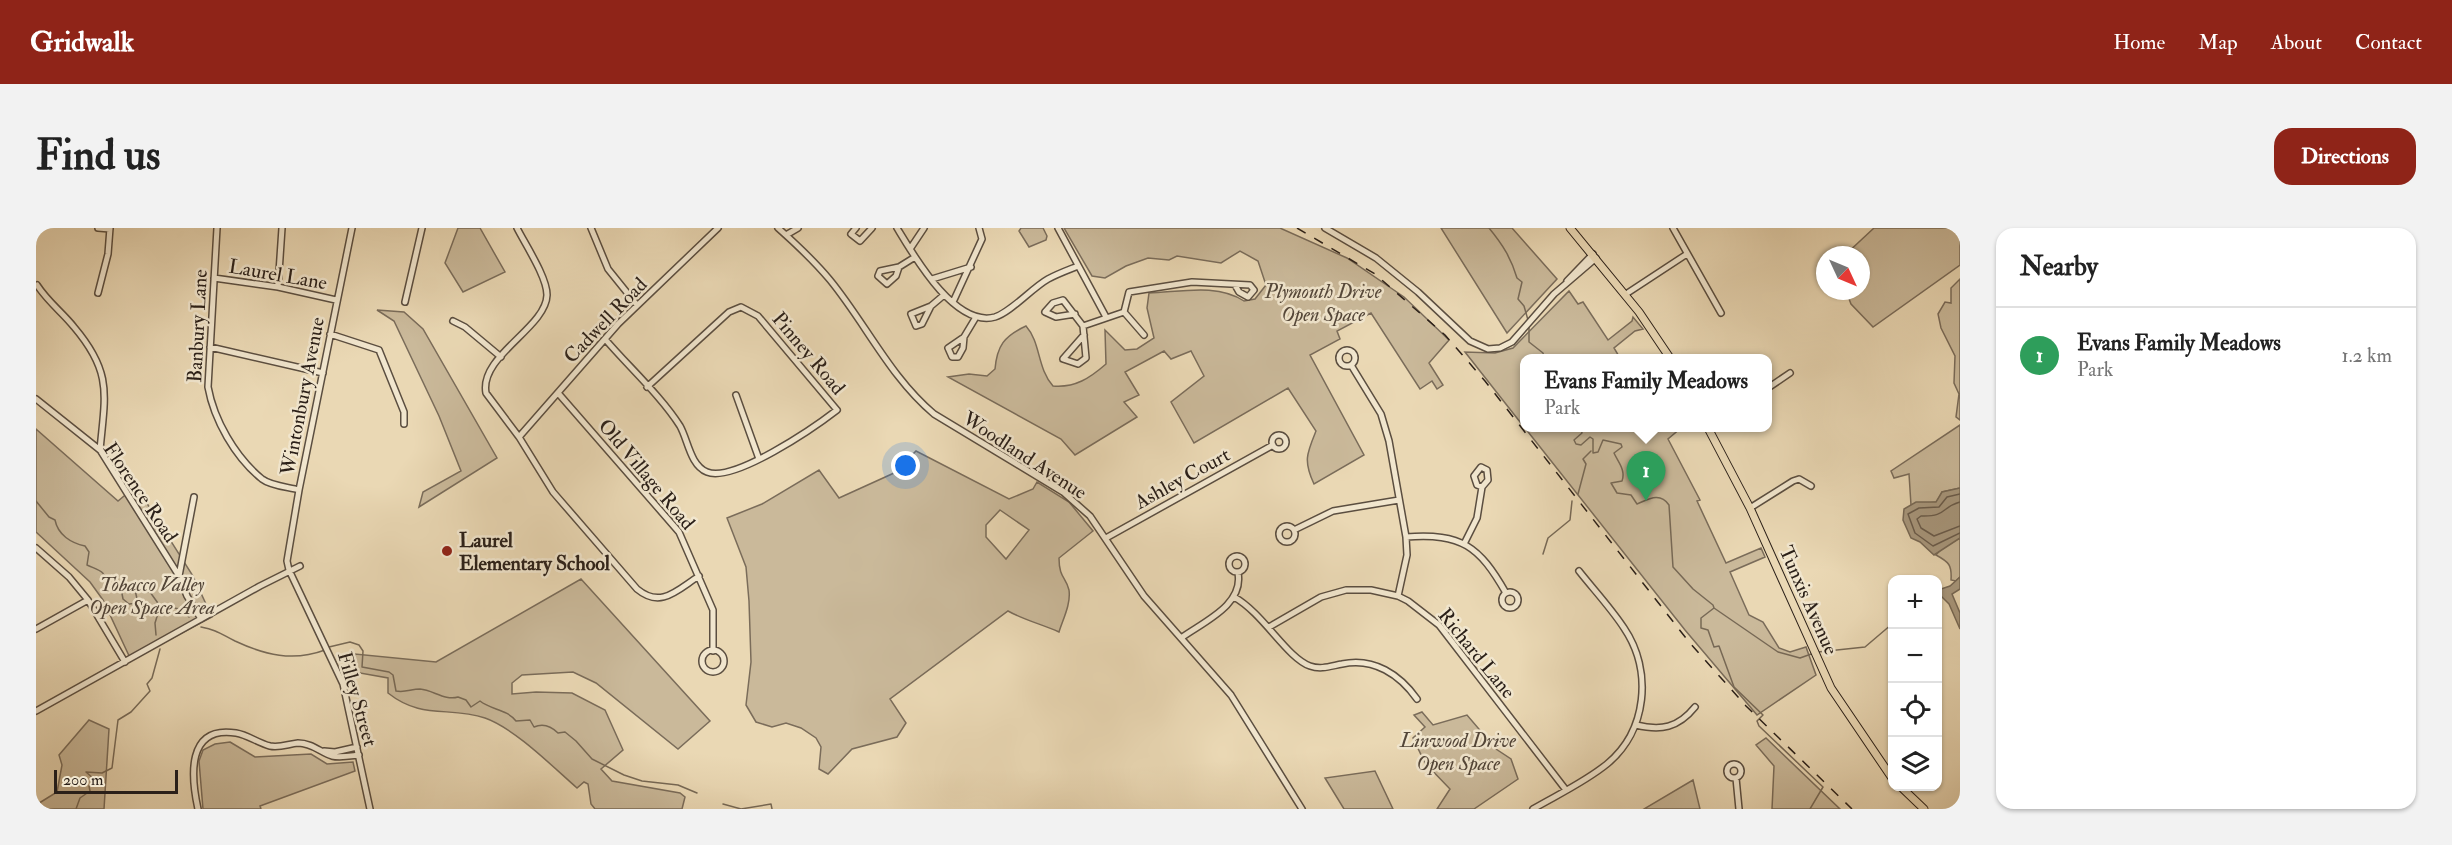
<!DOCTYPE html>
<meta charset="utf-8">
<style>
:root{--surface:#fff;--page:#f2f2f2;--text:#222;--muted:#767676;--line:#e0e0e0;--accent:#8f2418}
body{margin:0;font-family:"IM FELL Double Pica",serif;background:var(--page);color:var(--text)}
.controls{position:absolute;right:18px;bottom:18px;display:grid;overflow:hidden;border-radius:12px;box-shadow:0 2px 4px #0004}
.controls button{width:54px;height:54px;display:grid;place-items:center;padding:0;border:0;border-bottom:2px solid var(--line);background:var(--surface);color:var(--text);font:30px sans-serif}
.compass{position:absolute;left:1780px;top:18px;width:54px;height:54px;border-radius:50%;background:var(--surface);box-shadow:0 2px 4px #0004;rotate:134deg}
.scale{position:absolute;left:18px;bottom:15px;width:124px;box-sizing:border-box;padding-left:6px;border:3px solid #2b2019;border-top:0;font-size:16px;line-height:21px;white-space:nowrap;color:#2b2019;-webkit-text-stroke:4px #f1e6ce;paint-order:stroke}
.you{position:absolute;left:870px;top:238px;width:21px;height:21px;margin:-15px;border:4px solid #fff;border-radius:50%;background:#1a73e8;box-shadow:0 0 0 9px #1a73e833}
.badge{display:grid;place-items:center;width:39px;height:39px;border-radius:50%;background:var(--accent);color:#fff;font-size:20px;font-weight:700}
.pin{position:absolute;translate:-50% -50px;filter:drop-shadow(0 2px 3px #0008)}
.pin::after{content:'';position:absolute;top:32px;width:21px;height:18px;background:inherit;clip-path:polygon(0 0,100% 0,50% 100%)}
.popup{position:absolute;left:1484px;top:126px;width:252px;height:78px;box-sizing:border-box;display:grid;place-content:center;border-radius:12px;background:var(--surface);filter:drop-shadow(0 2px 4px #0005);font-size:20px;white-space:nowrap;color:var(--muted)}
.popup b{font-size:22px;color:var(--text)}
.popup::after{content:'';position:absolute;left:50%;top:100%;margin-left:-12px;border:12px solid transparent;border-top-color:var(--surface)}
.list{margin:0;padding:0;list-style:none}
h2{display:flex;justify-content:space-between;align-items:center;height:78px;margin:0;padding:0 24px;font-size:26px}
h2 small{font-size:20px;font-weight:400;color:var(--muted)}
.list li{display:grid;grid-template-columns:39px 1fr auto;gap:18px;align-items:center;box-sizing:border-box;height:96px;padding:0 24px;border-top:2px solid var(--line)}
.list b{display:block;font-size:22px;white-space:nowrap}
.list p{margin:0;font-size:20px;white-space:nowrap;color:var(--muted)}
.list em{font-size:20px;font-style:normal;color:var(--muted)}
.icon{flex:none;width:33px;height:33px;fill:none;stroke:currentColor;stroke-width:2;stroke-linecap:round;stroke-linejoin:round}
.map{position:relative;flex:none;width:1924px;height:581px;overflow:hidden;border-radius:18px}
header{display:flex;align-items:center;gap:36px;box-sizing:border-box;height:84px;padding:0 30px;background:var(--accent);color:#fff}
header strong{font-size:28px}
nav{display:flex;gap:33px;margin-inline-start:auto;font-size:21px}
.intro{display:flex;align-items:center;justify-content:space-between;box-sizing:border-box;height:144px;padding:0 36px}
h1{margin:0;font-size:42px}
.button{padding:15px 27px;border-radius:18px;background:var(--accent);color:#fff;font-size:21px;font-weight:700}
main{display:flex;gap:36px;padding:0 36px}
aside{flex:1;background:var(--surface);border-radius:18px;box-shadow:0 2px 4px #0004}
.map>svg:first-child{display:block}
</style>
<header>
<strong>Gridwalk</strong>
<nav><a>Home</a><a>Map</a><a>About</a><a>Contact</a></nav>
</header>
<div class="intro"><h1>Find us</h1><a class="button">Directions</a></div>
<main>
<div class="map">
<svg width="1924" height="581" viewBox="0 0 1924 581">
<rect width="100%" height="100%" fill="#ead8b4"/>
<filter id="stains"><feTurbulence type="fractalNoise" baseFrequency=".00333" numOctaves="4"/><feColorMatrix values="0 0 0 0 .2 0 0 0 0 .09 0 0 0 0 .02 0 0 0 .5 -.17"/></filter>
<radialGradient id="worn" r=".72"><stop offset=".6" stop-color="#630" stop-opacity="0"/><stop offset="1" stop-color="#630" stop-opacity=".3"/></radialGradient>
<!-- green -->
<path fill="#cab99a" stroke="#7a6c5a" stroke-width="1.5" fill-rule="evenodd" d="M 422,0 L 444,0 L 469,44 L 427,64 L 409,35 Z
M 985,0 L 1007,0 L 1011,8 L 1010,12 L 993,19 L 983,3 Z
M 1028,0 L 1244,0 L 1311,30 L 1368,69 L 1413,112 L 1393,135 L 1407,157 L 1401,161 L 1396,153 L 1384,161 L 1335,85 L 1301,103 L 1304,111 L 1274,127 L 1328,227 L 1278,256 C 1267,233 1271,225 1280,203 L 1252,160 L 1158,215 L 1135,174 L 1168,148 L 1155,123 L 1135,131 L 1128,123 L 1089,144 L 1103,167 L 1088,174 L 1101,189 L 1039,227 L 1025,211 L 912,149 L 933,146 L 951,148 L 959,141 C 961,118 968,108 990,98 C 1005,115 1001,140 1017,158 C 1039,160 1054,150 1070,136 L 1069,102 L 1089,122 L 1101,121 L 1118,110 L 1111,80 L 1113,65 C 1144,64 1181,55 1208,73 L 1219,71 L 1230,57 L 1222,33 L 1204,23 L 1185,35 L 1141,28 L 1133,32 L 1112,30 L 1090,38 L 1069,50 L 1056,48 Z
M 1405,0 L 1476,0 L 1521,51 L 1471,105 Z
M 1838,0 L 1924,0 L 1924,37 L 1837,99 L 1815,76 L 1810,63 L 1825,63 L 1825,27 L 1809,27 Z
M 1924,51 L 1924,192 L 1920,189 L 1923,166 L 1918,155 L 1919,128 L 1905,100 L 1902,86 L 1909,74 L 1915,75 L 1915,60 Z
M 1533,63 L 1542,76 L 1547,74 L 1572,112 L 1596,93 L 1597,89 L 1607,101 L 1599,103 L 1578,120 L 1584,130 L 1488,130 L 1488,199 L 1429,124 L 1459,125 L 1477,120 Z
M 341,82 L 368,84 L 387,101 L 461,230 L 383,279 L 387,264 L 425,243 L 403,188 L 358,93 Z
M 1924,197 L 1924,260 L 1906,264 L 1901,274 L 1875,277 L 1873,246 L 1858,250 L 1855,243 Z
M 1489,200 L 1645,200 L 1632,211 L 1664,272 L 1661,273 L 1690,335 L 1725,320 L 1729,329 L 1694,344 L 1713,387 L 1727,394 L 1743,420 L 1754,424 L 1770,419 L 1780,447 L 1721,487 L 1649,402 Z
M 0,201 L 82,273 L 100,258 L 157,348 L 176,389 L 95,432 L 67,372 L 54,354 L 0,304 Z
M 880,223 L 973,271 L 997,261 L 1001,254 L 1033,274 L 1057,303 L 1023,330 C 1023,350 1030,349 1033,362 C 1035,376 1027,391 1023,404 C 1005,396 988,392 972,383 L 854,471 L 870,495 L 861,509 L 816,521 L 792,546 L 783,541 L 785,519 L 780,510 L 765,500 L 750,495 L 736,499 L 720,494 L 710,477 L 715,434 L 713,373 L 710,339 L 691,290 L 726,276 L 783,242 L 803,270 L 858,245 ZM 964,282 L 993,302 L 970,331 L 950,309 L 950,297 Z
M 1924,310 L 1924,349 L 1920,353 L 1915,352 C 1916,337 1913,334 1900,327 L 1906,320 Z
M 545,351 L 674,493 L 642,521 L 560,455 L 537,444 L 486,447 L 476,455 L 476,466 L 500,464 L 536,465 L 569,482 L 587,522 L 565,541 L 576,553 L 644,565 L 649,569 L 646,581 L 559,581 L 555,576 L 552,556 L 548,554 L 541,560 C 517,539 478,500 449,490 C 413,478 386,492 352,465 L 352,450 L 318,444 L 319,426 L 400,434 Z
M 1386,484 L 1397,497 L 1431,487 L 1460,521 L 1475,531 L 1482,551 L 1438,581 L 1401,581 L 1414,561 L 1389,535 L 1377,510 L 1389,499 L 1378,487 Z
M 53,492 L 73,501 L 68,581 L 0,581 L 0,577 L 21,564 L 26,537 L 23,527 Z
M 1730,510 L 1804,581 L 1736,581 L 1738,538 L 1720,517 Z
M 194,514 L 219,529 L 275,526 L 291,536 L 317,534 L 319,543 L 224,578 L 225,581 L 167,581 L 163,533 L 167,522 L 179,516 Z
M 1339,543 L 1357,581 L 1308,581 L 1289,550 Z
M 1657,552 L 1664,581 L 1608,581 Z"/>
<!-- water -->
<path fill="#a9997f" stroke="#776956" stroke-width="1.5" d="M 1924,260 L 1924,310 L 1898,327 L 1884,314 L 1875,310 L 1867,292 L 1868,281 L 1880,274 L 1900,274 L 1906,264 Z
M 1924,349 L 1924,361 L 1916,366 L 1924,385 L 1924,401 L 1913,376 L 1905,368 L 1902,369 L 1902,362 L 1914,358 Z"/>
<g fill="none" stroke-linecap="round" stroke-linejoin="round">
<!-- shore -->
<path stroke="#6a5c4c" stroke-width="1.5" d="M 1924,266 L 1911,269 L 1903,279 L 1883,280 L 1872,286 L 1879,305 L 1897,318 L 1924,305
M 1924,274 C 1905,279 1911,289 1885,288 L 1881,291 L 1885,300 L 1898,308 L 1924,298"/>
<!-- stream -->
<path stroke="#776956" stroke-width="1.5" d="M 1453,0 C 1467,17 1475,30 1481,50 L 1486,54 L 1482,71 L 1488,78 L 1492,92
M 1493,96 L 1493,114 L 1507,125 L 1508,130
M 1538,200 L 1545,201 L 1546,205 L 1538,212 L 1540,216 L 1545,217 L 1554,209 L 1557,211 L 1557,225 L 1562,224 L 1567,212 L 1585,216 L 1586,219 L 1578,225 C 1582,234 1590,242 1586,253 L 1575,255 L 1581,265 L 1595,267 L 1601,276 C 1613,271 1624,264 1633,277 L 1637,339 L 1657,361 L 1677,377 L 1678,380 L 1665,390 L 1665,400 L 1672,402 L 1678,419 L 1683,418 L 1698,459 L 1727,487 L 1721,493 L 1723,498 L 1787,559 L 1774,581
M 1542,266 L 1550,236 L 1547,231 L 1555,223
M 0,273 L 13,289 L 19,292 C 22,307 35,315 49,318 L 53,324 L 51,337 C 67,344 66,341 74,359 L 78,360 L 84,355 L 87,371 L 93,376 L 102,375 L 99,362 L 114,364 L 124,378 L 144,381 L 153,389
M 1507,326 L 1512,310 L 1534,292 L 1536,273
M 1678,380 L 1742,424 L 1764,430 L 1778,425
M 165,399 C 181,402 185,406 199,413 C 229,427 257,434 289,422
M 120,407 L 119,395 L 124,379
M 293,419 L 314,414 L 323,417 L 327,423 L 326,439 L 353,444 L 357,447 L 360,463 C 369,465 375,461 384,461 C 397,462 409,473 422,469 L 430,472 L 435,479 L 444,473 C 455,482 471,481 480,493 L 494,492 L 498,499 C 507,495 515,498 522,505 L 529,504 L 540,513 L 556,531 L 588,547 L 606,553 L 642,557 L 661,565
M 1782,424 L 1829,419 L 1856,396
M 687,576 L 705,581 L 735,576 L 736,581
M 40,581 L 44,570 L 54,563 L 53,558 L 59,552 L 50,544 L 66,545 L 76,540 L 82,492 L 95,484 L 114,463 L 111,456 L 116,450 L 124,421"/>
<defs>
<path id="minor" d="M 62,0 L 74,1
M 181,0 L 172,159 C 178,192 199,229 226,251 C 235,258 252,259 263,262
M 316,0 L 263,262 L 251,333 L 253,342 L 307,456 L 334,581
M 481,0 C 489,16 511,49 511,67 C 510,100 443,128 450,165 L 483,209 L 517,264 L 601,361 C 625,381 641,362 663,348
M 555,0 L 572,41 L 601,77
M 742,0 C 760,16 779,34 794,52 C 830,96 854,149 898,186 L 1027,264 L 1054,288 L 1108,368 L 1195,467 L 1266,581
M 820,0 L 815,6 L 824,13 L 836,0
M 861,0 C 878,28 919,100 959,89 C 975,84 996,60 1012,51 C 1021,46 1032,42 1042,38
M 1022,0 L 1070,89
M 1289,0 L 1340,30 L 1382,64 L 1434,113 L 1452,121 L 1464,120 L 1476,114 L 1518,66 L 1560,30
M 1637,0 L 1685,85
M 750,7 L 762,0
M 874,21 L 888,0
M 863,39 L 860,48 L 851,56 L 842,48 L 844,43 L 863,39 L 879,29
M 178,50 L 242,59 L 300,72
M 896,51 L 935,39
M 1531,53 L 1557,26
M 1,57 C 12,74 26,84 38,99 C 77,145 69,167 64,222
M 242,59 L 246,0
M 62,65 L 72,26 L 74,0
M 1590,66 L 1651,26
M 369,74 L 386,0
M 917,74 L 946,11 L 943,0
M 895,78 L 886,96 L 880,98 L 875,86 L 895,78 L 908,67
M 1039,86 L 1020,89 L 1009,84 L 1017,75 L 1027,72 L 1047,98 L 1088,84
M 417,93 L 429,99 L 465,129
M 1047,98 L 1050,130 L 1042,136 L 1027,131 L 1048,107
M 294,106 L 343,122 L 368,184 L 368,196
M 1108,107 L 1088,84 L 1093,64 L 1156,54 L 1214,57 L 1218,62 L 1212,69 L 1203,64 L 1199,57
M 928,109 L 927,120 L 922,129 L 916,129 L 912,120 L 928,109 L 940,89
M 569,111 C 592,138 625,168 644,198 C 652,212 654,237 671,244 C 698,255 779,199 801,182 L 722,88 L 705,79 L 693,84 L 611,159
M 174,119 L 287,145
M1303 130a8 8 0 1 1 16 0a8 8 0 1 1-16 0Z
M 1315,137 L 1345,186 L 1353,213 L 1370,309 L 1371,327 L 1362,368
M 1732,160 L 1754,145
M 522,165 L 643,304 L 677,382 L 677,423
M 700,167 L 723,231
M 0,171 L 64,222 L 143,348 L 151,368 L 165,391
M1236 214a7 7 0 1 1 14 0a7 7 0 1 1-14 0Z
M 483,209 L 582,96 L 682,0
M 1714,280 L 1757,253 L 1763,251 L 1775,258
M1243 306a8 8 0 1 1 16 0a8 8 0 1 1-16 0Z
M 1258,302 L 1297,283 L 1363,272
M 1370,309 C 1426,305 1443,318 1470,365
M 1070,310 L 1237,217
M 1429,314 L 1441,290 L 1446,259 L 1452,252 L 1451,242 L 1445,239 L 1438,248 L 1441,257 L 1446,259
M 0,320 L 33,349 L 52,372 L 89,434
M1193 336a8 8 0 1 1 16 0a8 8 0 1 1-16 0Z
M 143,348 L 158,269
M1466 372a8 8 0 1 1 16 0a8 8 0 1 1-16 0Z
M 1198,369 C 1227,385 1251,430 1274,438 C 1285,442 1295,438 1306,436 C 1338,429 1364,447 1381,471
M 1233,399 L 1285,369 L 1310,362 L 1335,362 L 1362,368 L 1372,373 L 1403,397 L 1530,562
M 0,401 L 52,372
M 1145,410 C 1167,394 1208,377 1202,345
M666 433a11 11 0 1 1 22 0a11 11 0 1 1-22 0Z
M 0,483 L 224,358 L 264,338
M 1600,497 C 1625,503 1642,500 1659,479
M 288,523 L 299,524 L 321,519
M1691 543a7 7 0 1 1 14 0a7 7 0 1 1-14 0Z
M 1700,550 L 1703,581
M 162,581 C 155,549 150,497 200,505 C 212,507 222,515 234,518 C 244,520 252,516 262,515 C 276,515 284,524 296,528 C 304,530 314,528 323,527
M 1497,581 C 1521,567 1549,554 1571,536 C 1611,503 1617,443 1588,400 C 1575,380 1558,362 1543,343"/>
<path id="major" d="M 1534,0 L 1603,84 L 1634,130
M 1672,200 L 1714,280 L 1795,460 L 1856,550
M 1864,558 L 1888,581"/>
</defs>
<!-- minor casing -->
<use href="#minor" stroke="#5b4e40" stroke-width="8"/>
<!-- major casing -->
<use href="#major" stroke="#2b2019" stroke-width="9"/>
<!-- minor -->
<use href="#minor" stroke="#f1e6ce" stroke-width="5"/>
<!-- major -->
<use href="#major" stroke="#ead8b4" stroke-width="7"/>
<!-- rail -->
<path stroke="#2b2019" stroke-width="1.5" stroke-dasharray="10 10" stroke-linecap="butt" d="M 1261,0 L 1339,46 L 1409,107 L 1449,153 L 1653,414 L 1710,478 L 1816,581"/>
</g>
<!-- markers -->
<circle fill="#8f2418" stroke="#f1e6ce" stroke-width="2" cx="411" cy="323" r="6"/>
<g text-anchor="middle" stroke-width="5" stroke-linejoin="round" paint-order="stroke">
<!-- street labels -->
<g font-size="20" fill="#2b2019" stroke="#f1e6ce">
<text transform="translate(242 46) rotate(10)" y="7">Laurel Lane</text>
<text transform="translate(569 92) rotate(-46)" y="7">Cadwell Road</text>
<text transform="translate(161 98) rotate(-87)" y="7">Banbury Lane</text>
<text transform="translate(773 125) rotate(50)" y="7">Pinney Road</text>
<text transform="translate(266 168) rotate(-79)" y="7">Wintonbury Avenue</text>
<text transform="translate(989 227) rotate(33)" y="7">Woodland Avenue</text>
<text transform="translate(611 246) rotate(50)" y="7">Old Village Road</text>
<text transform="translate(1146 250) rotate(-29)" y="7">Ashley Court</text>
<text transform="translate(105 264) rotate(56)" y="7">Florence Road</text>
<text transform="translate(1773 372) rotate(66)" y="7">Tunxis Avenue</text>
<text transform="translate(1441 425) rotate(51)" y="7">Richard Lane</text>
<text transform="translate(322 471) rotate(74)" y="7">Filley Street</text>
</g>
<!-- park labels -->
<g font-size="20" font-style="italic" fill="#534639" stroke="#f1e6ce">
<text x="1287" y="70">Plymouth Drive<tspan x="1287" dy="23">Open Space</tspan></text>
<text x="116" y="363">Tobacco Valley<tspan x="116" dy="23">Open Space Area</tspan></text>
<text x="1422" y="519">Linwood Drive<tspan x="1422" dy="23">Open Space</tspan></text>
</g>
<!-- poi labels -->
<g font-size="20" font-weight="bold" fill="#2b2019" stroke="#f1e6ce" text-anchor="start">
<text x="423" y="319">Laurel<tspan x="423" dy="23">Elementary School</tspan></text>
</g>
</g>
<rect width="100%" height="100%" filter="url(#stains)"/>
<rect width="100%" height="100%" fill="url(#worn)"/>
</svg>
<div class="controls">
<button>+</button>
<button>−</button>
<button><svg class="icon" aria-label="locate" viewBox="0 0 24 24"><circle cx="12" cy="12" r="6"/><path d="M12 2v4M12 18v4M2 12h4M18 12h4"/></svg></button>
<button><svg class="icon" aria-label="layers" viewBox="0 0 24 24"><path d="M12 4l9 5-9 5-9-5zM3 14l9 5 9-5"/></svg></button>
</div>
<svg class="compass" viewBox="-18 -18 36 36"><path d="M0-13l5 13h-10z" fill="#e53935"/><path d="M0 13l5-13h-10z" fill="#767676"/></svg>
<div class="scale">200 m</div>
<div class="you"></div>
<div class="pin badge" style="left:1610px;top:273px;background:#2e9e5b">1</div>
<div class="popup"><b>Evans Family Meadows</b>Park</div>
</div>
<aside>
<h2>Nearby<small></small></h2>
<ul class="list">
<li><span class="badge" style="background:#2e9e5b">1</span><div><b>Evans Family Meadows</b><p>Park</p></div><em>1.2 km</em></li>
</ul>
</aside>
</main>
